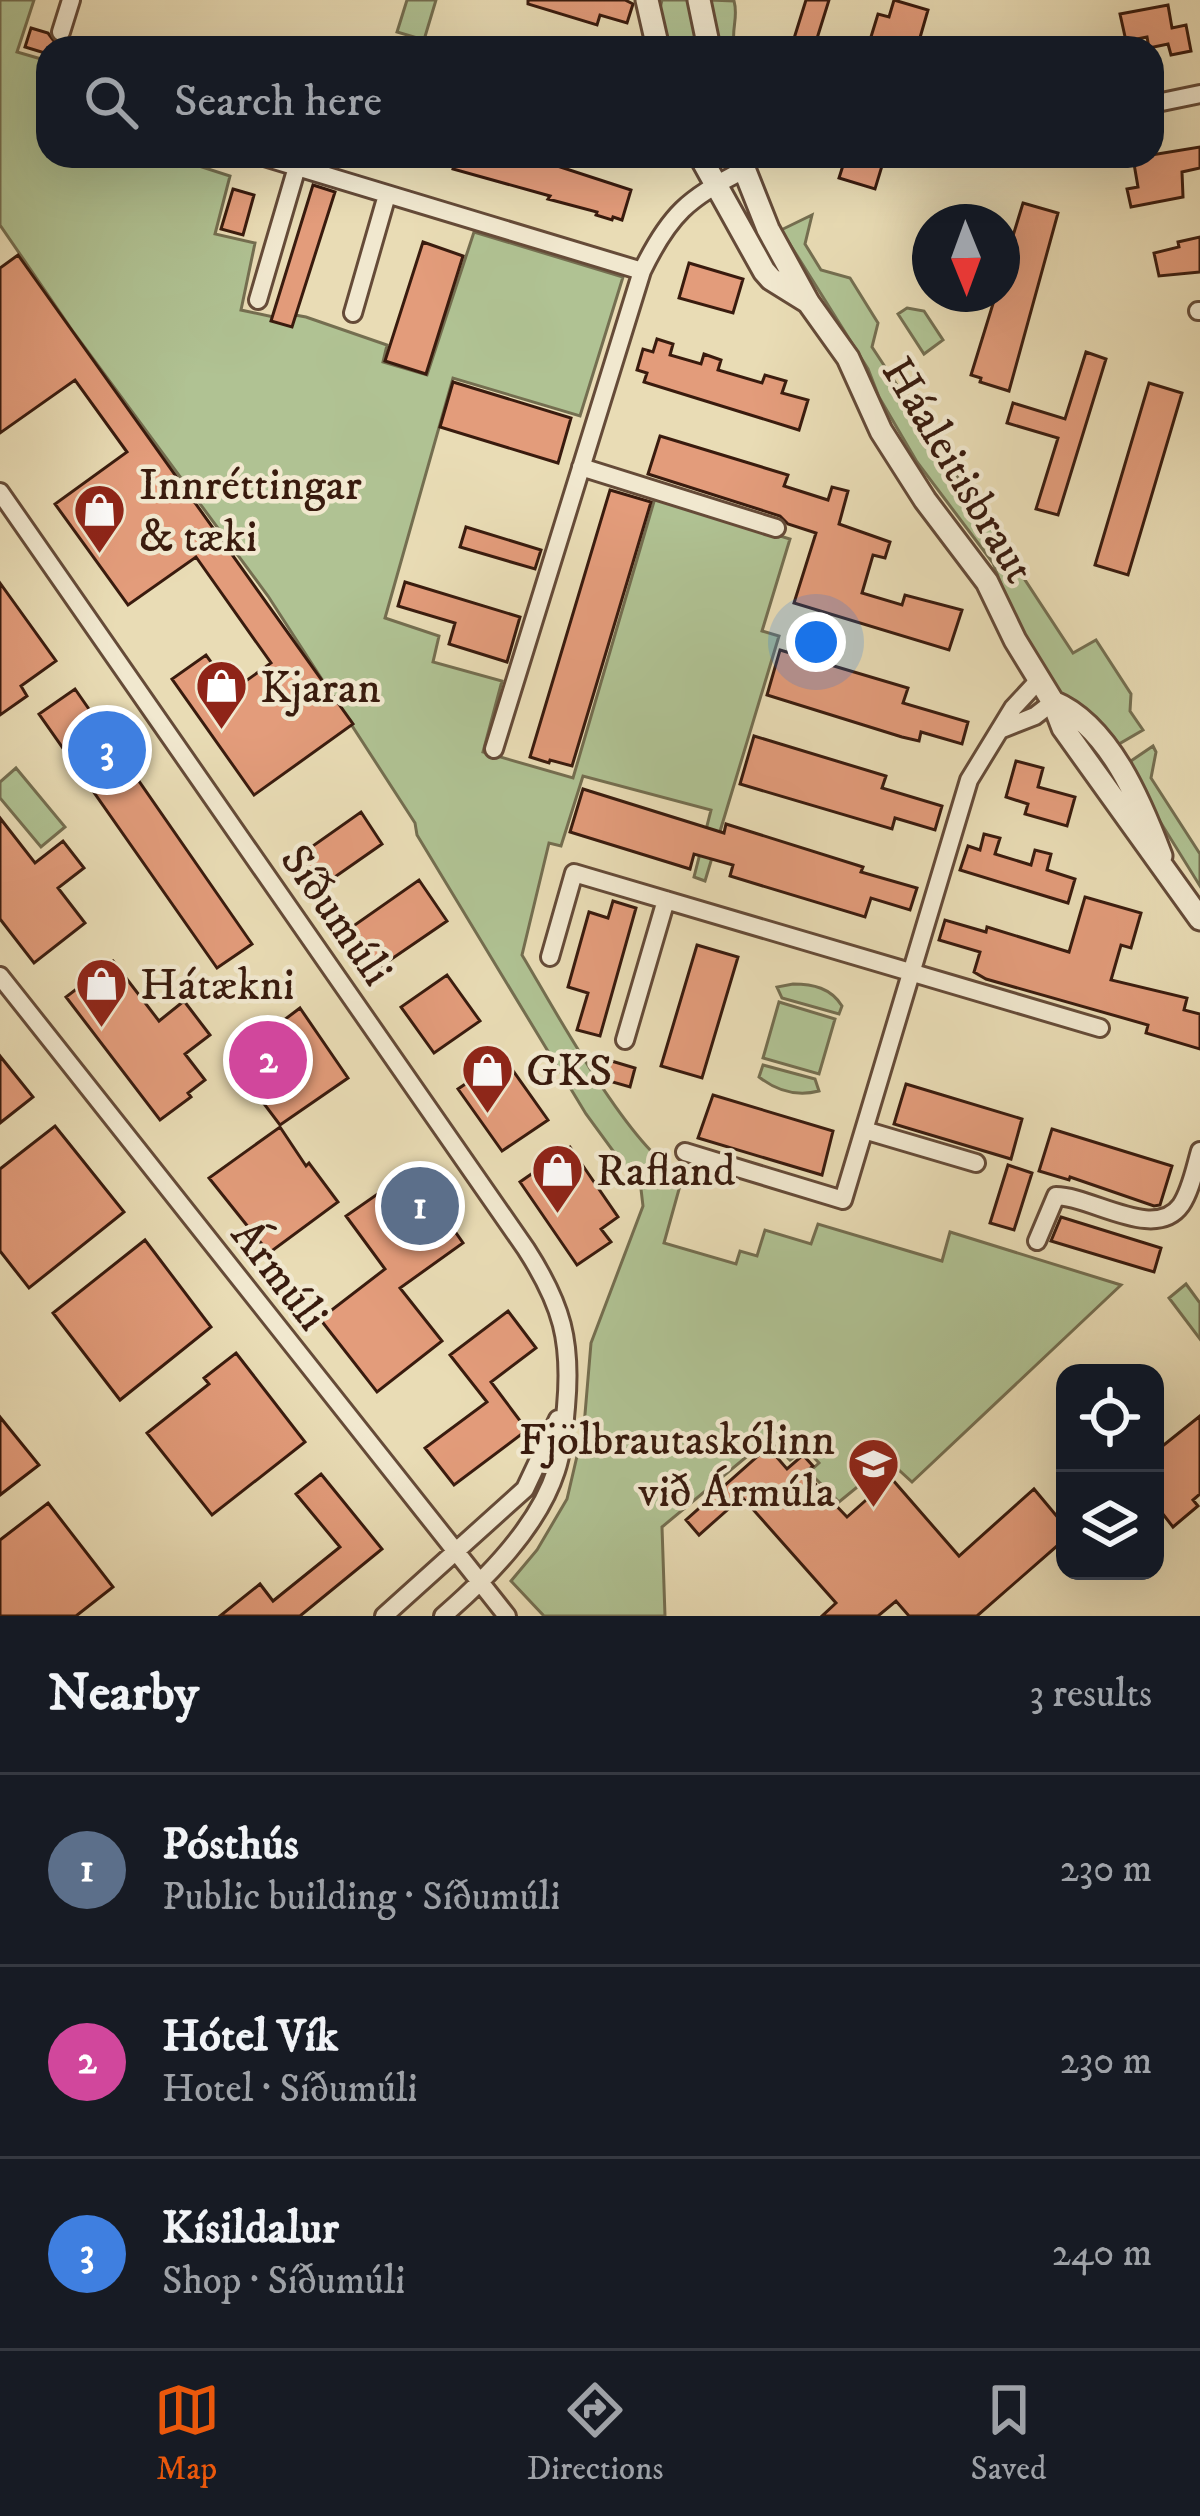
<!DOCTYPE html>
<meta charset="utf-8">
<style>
:root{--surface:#171b24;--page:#20242c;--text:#f1f3f6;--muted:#9ea1a6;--line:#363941;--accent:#ea580c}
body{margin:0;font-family:"IM FELL DW Pica",serif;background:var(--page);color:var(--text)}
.controls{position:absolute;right:36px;bottom:36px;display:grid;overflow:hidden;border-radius:24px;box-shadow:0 12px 48px #0002}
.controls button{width:108px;height:108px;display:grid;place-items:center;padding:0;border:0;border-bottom:3px solid var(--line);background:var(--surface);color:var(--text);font:60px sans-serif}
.compass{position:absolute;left:912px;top:204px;width:108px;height:108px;border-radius:50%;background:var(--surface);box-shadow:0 12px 48px #0002;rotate:179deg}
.you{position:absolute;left:816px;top:642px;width:42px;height:42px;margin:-30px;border:9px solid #fff;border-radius:50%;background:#1a73e8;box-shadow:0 0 0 18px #1a73e833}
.badge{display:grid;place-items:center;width:78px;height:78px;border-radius:50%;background:var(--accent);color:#fff;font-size:39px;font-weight:700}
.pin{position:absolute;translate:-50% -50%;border:6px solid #fff;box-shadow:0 3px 12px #0006}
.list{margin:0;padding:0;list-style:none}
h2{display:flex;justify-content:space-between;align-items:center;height:156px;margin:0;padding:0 48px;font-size:51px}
h2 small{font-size:39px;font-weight:400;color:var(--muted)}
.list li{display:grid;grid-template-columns:78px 1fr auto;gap:36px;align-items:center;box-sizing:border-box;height:192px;padding:0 48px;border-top:3px solid var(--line)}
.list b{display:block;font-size:45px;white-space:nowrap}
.list p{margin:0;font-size:39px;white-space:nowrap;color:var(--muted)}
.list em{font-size:39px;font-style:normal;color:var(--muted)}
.icon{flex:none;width:66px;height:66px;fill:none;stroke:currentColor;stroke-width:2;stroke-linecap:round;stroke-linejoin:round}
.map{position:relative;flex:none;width:1200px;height:1616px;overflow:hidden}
.search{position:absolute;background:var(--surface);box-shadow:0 12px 48px #0002;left:36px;right:36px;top:36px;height:132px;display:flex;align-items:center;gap:30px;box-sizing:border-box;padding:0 42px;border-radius:36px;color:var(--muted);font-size:45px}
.sheet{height:732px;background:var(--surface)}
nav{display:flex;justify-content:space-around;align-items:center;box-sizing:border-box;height:168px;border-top:3px solid var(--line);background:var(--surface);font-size:33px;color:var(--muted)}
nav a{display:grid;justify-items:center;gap:6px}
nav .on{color:var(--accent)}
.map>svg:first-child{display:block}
</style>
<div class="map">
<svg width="1200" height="1616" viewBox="0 0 1200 1616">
<rect width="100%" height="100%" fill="#e9dcb5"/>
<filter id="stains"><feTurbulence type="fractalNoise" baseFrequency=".00167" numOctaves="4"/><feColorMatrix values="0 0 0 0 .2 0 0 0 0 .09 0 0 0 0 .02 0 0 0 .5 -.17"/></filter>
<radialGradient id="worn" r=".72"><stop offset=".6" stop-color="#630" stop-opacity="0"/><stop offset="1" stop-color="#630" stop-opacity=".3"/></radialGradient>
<!-- green -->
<path fill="#b0c293" stroke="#746e50" stroke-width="3" d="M 0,0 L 34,0 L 17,52 L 48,61 L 48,156 L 168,156 L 230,176 L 215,234 L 255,243 L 241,310 L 292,321 L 295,315 L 306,317 L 387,345 L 383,362 L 427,375 L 474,232 L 623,277 L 580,416 L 453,378 L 385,618 L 439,636 L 433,662 L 502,681 L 483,752 L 573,778 L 655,498 L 790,539 L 762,631 L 779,636 L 705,881 L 694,877 L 711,810 L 583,776 L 561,846 L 549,843 L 522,955 C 551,1003 635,1159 683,1175 L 664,1243 L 736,1264 L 740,1251 L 757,1256 L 765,1230 L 811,1244 L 818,1224 L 942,1261 L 950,1232 L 1121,1285 L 912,1482 L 889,1461 L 839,1502 L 809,1472 L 819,1463 L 806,1449 L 790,1460 L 768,1439 L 662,1527 L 665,1616 L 544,1616 L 511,1581 L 537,1550 L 567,1499 L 584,1426 L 591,1343 L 643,1206 L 641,1189 L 586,1114 L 417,835 L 415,823 L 268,596 L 74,333 L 0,225 Z
M 407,0 L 436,0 L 424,40 L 397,32 Z
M 662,0 L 688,0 L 701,48 L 667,48 L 659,13 Z
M 710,0 L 734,1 C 739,18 730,31 735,48 L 714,48 L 707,5 Z
M 812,215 L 805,244 L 821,270 L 850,278 L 878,323 L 872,347 L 1073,653 L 1096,640 L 1131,694 L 1130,711 L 1143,730 L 1112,748 L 1050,684 L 1013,616 L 993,563 L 917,462 L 879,397 L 868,369 L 781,230 Z
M 907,308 L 924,311 L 943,340 L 924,354 L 898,314 Z
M 1153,746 L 1156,752 L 1151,778 L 1200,854 L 1200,886 L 1125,765 Z
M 16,768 L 65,827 L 41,847 L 0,798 L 0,782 Z
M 793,984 C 813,984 831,988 842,1006 L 839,1014 L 782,998 L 777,987 Z
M 779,1002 L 835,1019 L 819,1074 L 763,1058 Z
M 763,1065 L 815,1079 L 819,1091 C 796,1097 777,1091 759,1077 Z
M 1186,1284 L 1200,1303 L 1200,1339 L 1169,1298 Z"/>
<!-- building -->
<path fill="#e39c7b" stroke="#391b0e" stroke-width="3" d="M 528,0 L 625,0 L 633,4 L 627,23 L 600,15 L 597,25 L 528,4 Z
M 806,0 L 829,0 L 814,48 L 791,48 Z
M 894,0 L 928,10 L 917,48 L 880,48 L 881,44 L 870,40 L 878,14 L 889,17 Z
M 1168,5 L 1172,28 L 1186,25 L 1191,51 L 1171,55 L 1168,44 L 1149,48 L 1147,37 L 1126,41 L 1120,14 Z
M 31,28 L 48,33 L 56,44 L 71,39 L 84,43 L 84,48 L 48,48 L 48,54 L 25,47 Z
M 1200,147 L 1200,168 L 1182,172 L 1183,197 L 1131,207 L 1127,189 L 1138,187 L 1133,158 Z
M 434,156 L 550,156 L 548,163 L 631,190 L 622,220 L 613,217 L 612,220 L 596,215 L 597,212 L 548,199 L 550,196 L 453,169 L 454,166 L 433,160 Z
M 846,156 L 885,156 L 875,189 L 839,178 Z
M 313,185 L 335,192 L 292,327 L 271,321 Z
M 233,189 L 254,195 L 243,235 L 221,229 Z
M 1023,203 L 1058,213 L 1009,391 L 980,382 L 981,378 L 971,375 L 996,294 L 1002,294 L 1002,272 Z
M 1200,237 L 1200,272 L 1159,276 L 1154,253 L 1179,247 L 1178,242 Z
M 423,242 L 463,256 L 426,374 L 385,361 Z
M 18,255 L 353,724 L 254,795 L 172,679 L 206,655 L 232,691 L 271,663 L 196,557 L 128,605 L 55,504 L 127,452 L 75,380 L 0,433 L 0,268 Z
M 689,263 L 743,279 L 733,313 L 679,298 Z
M 657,339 L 673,344 L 670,355 L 701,364 L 704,354 L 721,360 L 718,370 L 762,383 L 765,375 L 786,381 L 782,393 L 808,400 L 799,430 L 644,382 L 647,373 L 637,370 L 643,349 L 653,352 Z
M 1086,352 L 1106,359 L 1058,515 L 1036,509 L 1058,438 L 1007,423 L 1013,403 L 1065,419 Z
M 453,382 L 571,418 L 558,463 L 440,427 Z
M 1149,383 L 1182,393 L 1128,575 L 1095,565 Z
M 660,436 L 788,475 L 784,486 L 828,500 L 832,487 L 848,491 L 839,524 L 890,542 L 885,558 L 873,555 L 862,593 L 902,605 L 905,595 L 962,610 L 949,650 L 794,603 L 816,533 L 788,524 L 780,516 L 648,474 Z
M 610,490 L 651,502 L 572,766 L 550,760 L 549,763 L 530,757 Z
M 466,527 L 541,550 L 535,569 L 460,547 Z
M 405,582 L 520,617 L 507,662 L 449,644 L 455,623 L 398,606 Z
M 0,583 L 56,661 L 21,686 L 27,696 L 0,715 Z
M 780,650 L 908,688 L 903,703 L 968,722 L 962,744 L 921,732 L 919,741 L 902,737 L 767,695 Z
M 75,689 L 252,944 L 217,968 L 39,714 Z
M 754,736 L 886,776 L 882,788 L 942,806 L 935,830 L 895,818 L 892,829 L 740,784 Z
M 1016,761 L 1043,768 L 1038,787 L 1075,797 L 1067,826 L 1025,814 L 1028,804 L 1006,797 Z
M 583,789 L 724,833 L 726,824 L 863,867 L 861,872 L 917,888 L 910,910 L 871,898 L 865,917 L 730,876 L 733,865 L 694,854 L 690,869 L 570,832 Z
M 361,812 L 382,844 L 322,886 L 300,855 Z
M 0,818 L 35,863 L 63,841 L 84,868 L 58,888 L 85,923 L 34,963 L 0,919 Z
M 984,834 L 1000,838 L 995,854 L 1031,865 L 1035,850 L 1051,854 L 1047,870 L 1075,879 L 1068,903 L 960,870 L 968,846 L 980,850 Z
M 419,880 L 447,921 L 377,969 L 349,929 Z
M 1085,897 L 1141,913 L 1131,948 L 1121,945 L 1111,980 L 1187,998 L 1184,1010 L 1200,1014 L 1200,1049 L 1146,1033 L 1148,1025 L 986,979 L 974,972 L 980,952 L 939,940 L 945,920 L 986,932 L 987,927 L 1069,952 Z
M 613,901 L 636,908 L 600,1036 L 577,1030 L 588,993 L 568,987 L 589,912 L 608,918 Z
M 697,945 L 738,957 L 702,1078 L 661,1066 Z
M 113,961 L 159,1021 L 184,1001 L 210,1035 L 185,1054 L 205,1080 L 188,1093 L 191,1097 L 160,1120 L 66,997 Z
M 447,975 L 480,1021 L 434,1053 L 401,1007 Z
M 300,1008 L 348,1078 L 280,1125 L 231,1060 Z
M 0,1056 L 33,1097 L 0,1123 Z
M 504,1058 L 548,1120 L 502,1151 L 458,1089 Z
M 608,1060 L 635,1068 L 630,1087 L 602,1079 Z
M 906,1084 L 1022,1119 L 1011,1159 L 894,1124 Z
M 713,1095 L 833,1131 L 822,1175 L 698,1138 Z
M 55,1126 L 124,1212 L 29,1288 L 0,1251 L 0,1169 Z
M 280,1127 L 306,1166 L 309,1163 L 338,1202 L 269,1253 L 209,1178 Z
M 1052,1129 L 1172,1166 L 1160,1205 L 1154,1206 L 1070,1177 L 1069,1180 L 1039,1171 Z
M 570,1147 L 618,1217 L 601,1229 L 611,1242 L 577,1265 L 520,1182 Z
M 1008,1165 L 1032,1173 L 1014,1230 L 990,1223 Z
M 412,1170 L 463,1243 L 400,1288 L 442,1341 L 377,1392 L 320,1319 L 385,1269 L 346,1216 Z
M 1061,1217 L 1161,1248 L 1154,1272 L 1051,1241 Z
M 145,1240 L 211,1327 L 120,1400 L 53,1313 Z
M 508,1311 L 536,1348 L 491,1382 L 527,1430 L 454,1485 L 425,1448 L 487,1402 L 450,1355 Z
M 236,1353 L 305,1442 L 212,1515 L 147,1433 L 209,1384 L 204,1378 Z
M 1200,1416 L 1200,1494 L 1193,1500 L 1198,1506 L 1173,1527 L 1155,1504 L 1155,1452 Z
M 0,1417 L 39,1465 L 0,1495 Z
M 768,1447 L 787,1469 L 803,1455 L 813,1466 L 805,1473 L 847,1517 L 891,1478 L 959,1556 L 1034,1489 L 1065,1526 L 1065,1539 L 977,1616 L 909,1616 L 896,1601 L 878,1616 L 822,1616 L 836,1603 L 742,1497 L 699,1535 L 686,1520 Z
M 321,1474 L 382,1549 L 300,1616 L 220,1616 L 260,1584 L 273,1601 L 340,1547 L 296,1494 Z
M 48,1503 L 113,1587 L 76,1616 L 0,1616 L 0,1540 Z"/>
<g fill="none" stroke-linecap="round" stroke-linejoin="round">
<defs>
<path id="minor" d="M 61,32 L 71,0
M 1152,104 L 1200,94
M 261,156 L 642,271
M 258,300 L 297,167
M 1198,311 L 1200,311
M 353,313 L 387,195
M 581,467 L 776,528
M 0,492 L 526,1249 C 562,1305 572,1341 566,1407 C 564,1428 563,1450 556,1471 C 538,1527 487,1578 443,1616
M 1002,729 L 1035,716 L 1053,702
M 494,749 L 642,271 C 669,215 689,197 744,170
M 550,957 L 574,873 L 1100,1028
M 0,976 L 507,1616
M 625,1040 L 666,900
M 864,1130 L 976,1163
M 685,1152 L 843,1200 L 969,780 L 1013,708 L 1038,681
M 1037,1241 L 1056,1196 C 1091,1196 1155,1242 1181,1205 C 1191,1190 1195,1168 1200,1151
M 384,1616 L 525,1489 L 558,1419"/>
<path id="tertiary" d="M 647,0 L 658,48
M 699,0 L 709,48
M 700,156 L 764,271 L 771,279 L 808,302
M 739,156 L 768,229 L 808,302 L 848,358 L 881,431 L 925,500 L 987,582 L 1015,640 L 1053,702 L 1063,728 L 1200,919
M 1053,702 C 1109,725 1141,803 1161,856"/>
</defs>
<!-- minor casing -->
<use href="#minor" stroke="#654b38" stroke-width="22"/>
<!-- tertiary casing -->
<use href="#tertiary" stroke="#654b38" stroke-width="27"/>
<!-- minor -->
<use href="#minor" stroke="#f1e8cf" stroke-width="16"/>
<!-- tertiary -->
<use href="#tertiary" stroke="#f1e8cf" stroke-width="21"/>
</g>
<!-- icons -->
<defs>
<symbol id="shop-pin" viewBox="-11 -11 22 30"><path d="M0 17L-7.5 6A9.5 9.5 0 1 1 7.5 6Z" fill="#8f2418" stroke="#f1e8cf"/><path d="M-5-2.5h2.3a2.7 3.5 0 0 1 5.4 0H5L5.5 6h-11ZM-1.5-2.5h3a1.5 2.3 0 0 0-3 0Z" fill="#fff"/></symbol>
<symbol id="university-pin" viewBox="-11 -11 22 30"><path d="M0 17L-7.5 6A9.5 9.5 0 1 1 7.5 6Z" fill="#8f2418" stroke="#f1e8cf"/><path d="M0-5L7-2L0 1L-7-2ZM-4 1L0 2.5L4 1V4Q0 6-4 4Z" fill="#fff"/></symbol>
</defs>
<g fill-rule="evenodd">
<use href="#shop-pin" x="70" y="480" width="59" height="81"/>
<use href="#shop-pin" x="192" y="656" width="59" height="81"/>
<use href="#shop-pin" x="72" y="954" width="59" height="81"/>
<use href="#shop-pin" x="458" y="1040" width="59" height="81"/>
<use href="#shop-pin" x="528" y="1140" width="59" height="81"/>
<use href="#university-pin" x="844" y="1434" width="59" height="81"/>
</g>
<g text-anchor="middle" stroke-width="9" stroke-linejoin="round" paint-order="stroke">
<!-- street labels -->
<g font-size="45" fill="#391b0e" stroke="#f1e8cf">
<text transform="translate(960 469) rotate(59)" y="16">Háaleitisbraut</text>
<text transform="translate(338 914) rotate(55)" y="16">Síðumúli</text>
<text transform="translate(281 1274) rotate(52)" y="16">Ármúli</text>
</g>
<!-- poi labels -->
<g font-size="45" fill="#391b0e" stroke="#f1e8cf" text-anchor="start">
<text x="139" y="499">Innréttingar<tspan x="139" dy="52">&amp; tæki</tspan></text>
<text x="260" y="702">Kjaran</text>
<text x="140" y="999">Hátækni</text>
<text x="526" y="1085">GKS</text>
<text x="596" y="1185">Rafland</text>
<text x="835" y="1454" text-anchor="end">Fjölbrautaskólinn<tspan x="835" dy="52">við Ármúla</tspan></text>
</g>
</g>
<rect width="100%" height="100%" filter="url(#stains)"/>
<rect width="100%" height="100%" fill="url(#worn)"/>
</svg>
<div class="controls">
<button><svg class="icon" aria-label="locate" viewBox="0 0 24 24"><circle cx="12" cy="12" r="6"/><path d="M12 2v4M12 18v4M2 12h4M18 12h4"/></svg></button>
<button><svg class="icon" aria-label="layers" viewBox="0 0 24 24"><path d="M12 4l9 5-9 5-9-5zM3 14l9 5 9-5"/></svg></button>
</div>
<svg class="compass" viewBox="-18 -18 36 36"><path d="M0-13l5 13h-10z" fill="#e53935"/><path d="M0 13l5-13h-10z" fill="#9ea1a6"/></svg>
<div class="you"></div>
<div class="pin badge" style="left:420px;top:1206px;background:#5c6f8a">1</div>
<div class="pin badge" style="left:268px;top:1060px;background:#d1479c">2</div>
<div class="pin badge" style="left:107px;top:750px;background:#3f7fe0">3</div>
<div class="search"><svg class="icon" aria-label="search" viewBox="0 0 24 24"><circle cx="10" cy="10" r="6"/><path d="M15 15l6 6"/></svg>Search here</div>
</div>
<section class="sheet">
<h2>Nearby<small>3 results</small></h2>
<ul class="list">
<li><span class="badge" style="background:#5c6f8a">1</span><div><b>Pósthús</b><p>Public building · Síðumúli</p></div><em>230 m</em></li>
<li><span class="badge" style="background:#d1479c">2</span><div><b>Hótel Vík</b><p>Hotel · Síðumúli</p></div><em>230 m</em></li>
<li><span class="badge" style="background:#3f7fe0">3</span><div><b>Kísildalur</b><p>Shop · Síðumúli</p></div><em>240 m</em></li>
</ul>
</section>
<nav>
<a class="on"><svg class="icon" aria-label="map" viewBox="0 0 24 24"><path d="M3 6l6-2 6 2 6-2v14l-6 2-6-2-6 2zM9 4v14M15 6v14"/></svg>Map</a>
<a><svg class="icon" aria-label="directions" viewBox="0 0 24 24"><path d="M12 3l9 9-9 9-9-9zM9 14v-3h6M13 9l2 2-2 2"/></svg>Directions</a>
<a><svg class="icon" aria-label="saved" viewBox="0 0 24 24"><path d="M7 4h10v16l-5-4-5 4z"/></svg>Saved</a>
</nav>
